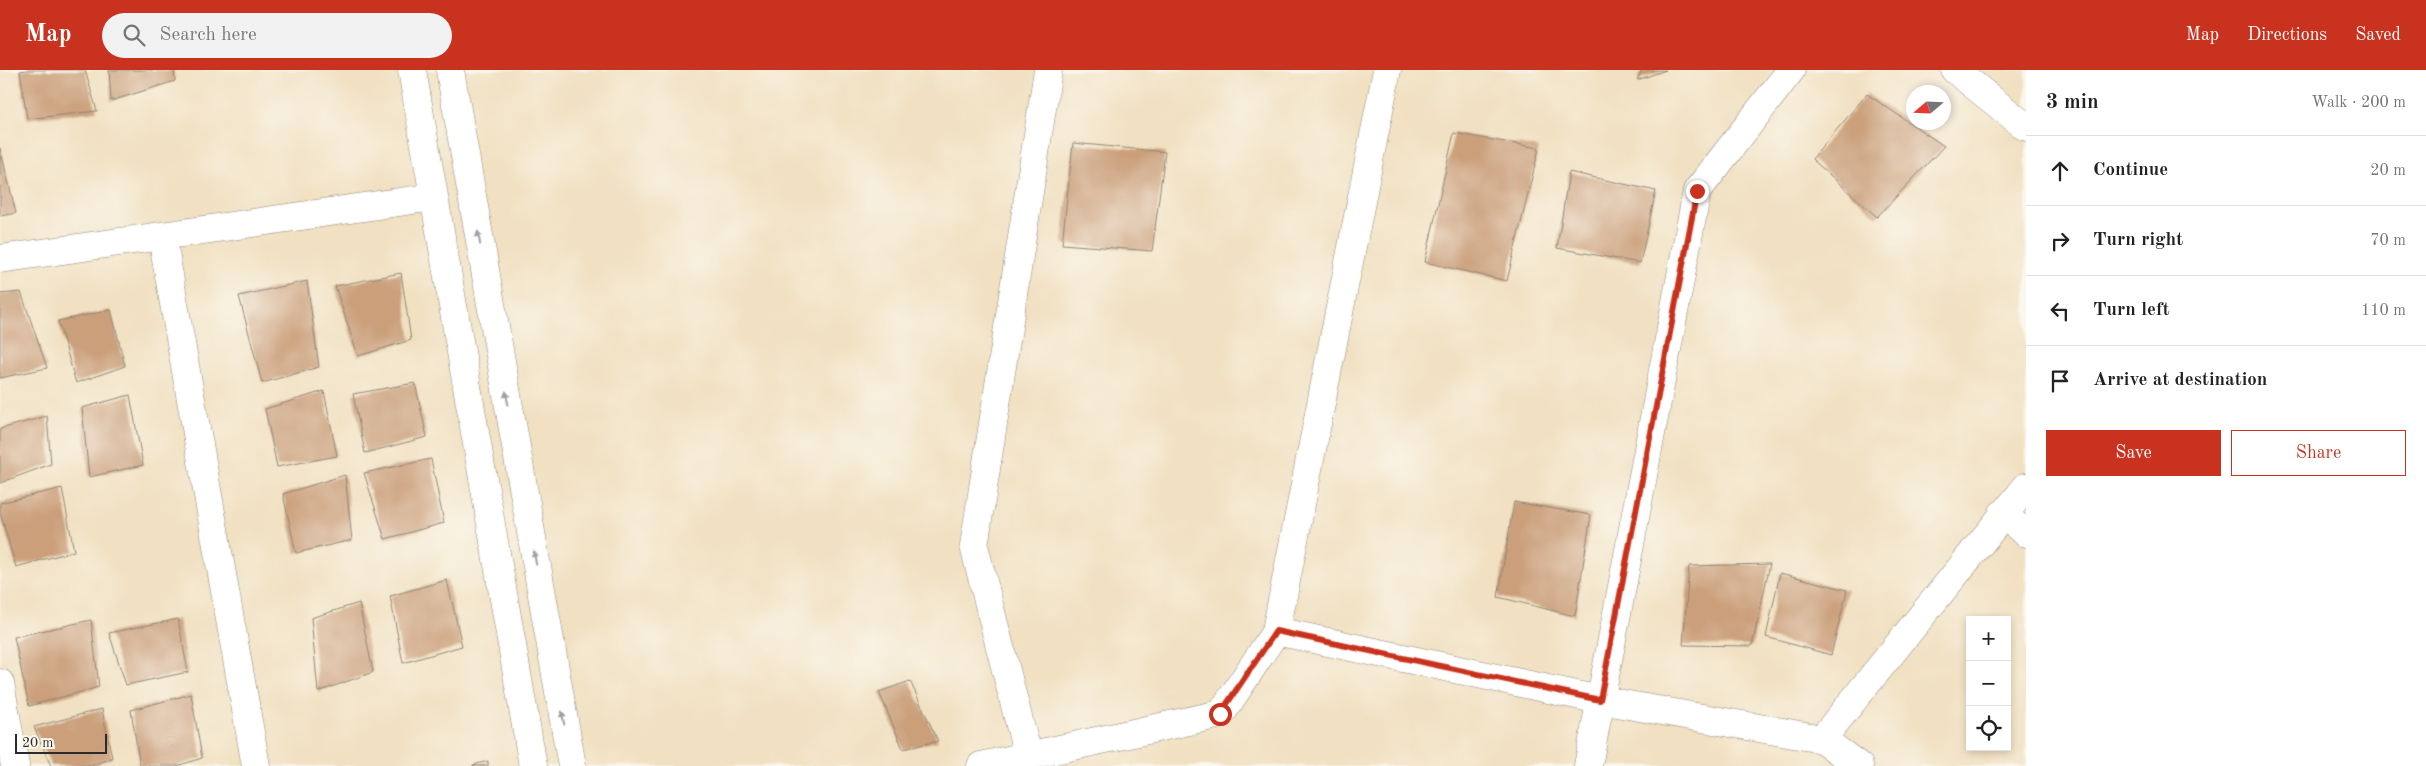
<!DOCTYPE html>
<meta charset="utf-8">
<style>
:root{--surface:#fff;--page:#f2f2f2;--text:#222;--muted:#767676;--line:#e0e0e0;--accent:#c8321e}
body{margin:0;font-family:"Old Standard TT",serif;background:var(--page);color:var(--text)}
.controls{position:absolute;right:15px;bottom:15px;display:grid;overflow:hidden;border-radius:0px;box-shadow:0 2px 8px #0003}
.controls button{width:45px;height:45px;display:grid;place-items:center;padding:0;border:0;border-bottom:1px solid var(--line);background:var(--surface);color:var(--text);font:25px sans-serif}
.compass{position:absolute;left:1906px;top:15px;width:45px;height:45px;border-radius:50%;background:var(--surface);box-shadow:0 2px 8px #0003;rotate:251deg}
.scale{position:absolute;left:15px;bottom:12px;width:92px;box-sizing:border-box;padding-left:5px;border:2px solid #2b2b2b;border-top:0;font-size:14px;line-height:18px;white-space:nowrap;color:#2b2b2b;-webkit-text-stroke:4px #fbf7ec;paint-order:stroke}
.stop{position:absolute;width:15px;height:15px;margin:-11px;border:4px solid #c8321e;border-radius:50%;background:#fff}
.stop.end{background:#c8321e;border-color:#fff;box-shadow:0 1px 5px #0008}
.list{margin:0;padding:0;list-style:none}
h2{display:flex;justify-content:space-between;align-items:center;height:65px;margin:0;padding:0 20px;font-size:21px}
h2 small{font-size:16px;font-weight:400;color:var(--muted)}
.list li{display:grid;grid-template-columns:32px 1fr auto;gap:15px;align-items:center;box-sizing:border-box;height:70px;padding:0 20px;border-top:1px solid var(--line)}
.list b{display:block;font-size:19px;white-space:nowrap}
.list em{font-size:16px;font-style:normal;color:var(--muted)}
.actions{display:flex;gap:10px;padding:15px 20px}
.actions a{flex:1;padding:11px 0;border:1px solid var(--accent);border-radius:0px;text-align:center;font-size:18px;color:var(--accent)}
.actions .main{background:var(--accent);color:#fff}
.icon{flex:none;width:28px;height:28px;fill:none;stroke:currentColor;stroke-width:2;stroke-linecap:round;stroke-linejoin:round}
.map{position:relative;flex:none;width:2026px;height:696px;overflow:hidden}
header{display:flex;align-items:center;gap:30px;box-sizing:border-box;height:70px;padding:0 25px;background:var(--accent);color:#fff}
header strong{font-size:24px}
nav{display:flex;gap:28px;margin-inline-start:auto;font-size:18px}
.search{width:350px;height:45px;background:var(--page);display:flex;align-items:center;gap:12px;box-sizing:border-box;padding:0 18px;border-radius:28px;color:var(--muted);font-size:19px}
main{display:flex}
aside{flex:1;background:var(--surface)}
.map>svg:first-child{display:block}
</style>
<header>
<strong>Map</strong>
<div class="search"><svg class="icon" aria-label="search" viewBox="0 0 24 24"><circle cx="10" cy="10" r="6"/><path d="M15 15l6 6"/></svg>Search here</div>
<nav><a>Map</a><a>Directions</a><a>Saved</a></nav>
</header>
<main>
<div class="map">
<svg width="2026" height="696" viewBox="0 0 2026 696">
<rect width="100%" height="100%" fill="#fbf7ec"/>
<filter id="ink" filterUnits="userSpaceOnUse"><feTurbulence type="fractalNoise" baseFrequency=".02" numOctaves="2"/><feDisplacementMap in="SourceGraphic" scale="10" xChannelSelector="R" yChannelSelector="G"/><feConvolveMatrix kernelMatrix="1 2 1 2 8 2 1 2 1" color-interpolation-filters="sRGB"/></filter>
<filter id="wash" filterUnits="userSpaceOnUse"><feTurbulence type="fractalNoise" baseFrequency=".0096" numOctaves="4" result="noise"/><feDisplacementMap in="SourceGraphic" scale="20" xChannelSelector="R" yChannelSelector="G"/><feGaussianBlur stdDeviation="1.12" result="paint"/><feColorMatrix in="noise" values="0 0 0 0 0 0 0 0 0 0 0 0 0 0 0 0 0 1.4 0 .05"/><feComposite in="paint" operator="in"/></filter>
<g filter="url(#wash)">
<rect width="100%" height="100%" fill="#f1e0c1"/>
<g id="blocks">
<!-- building -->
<path fill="#ca9f7a" d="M 27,0 L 85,0 L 97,41 L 27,49 L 20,1 Z
M 109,0 L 174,0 L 175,11 L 111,31 Z
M 1642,0 L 1666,0 L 1637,10 Z
M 1867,24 L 1944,76 L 1877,147 L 1812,89 Z
M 1454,63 L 1539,78 L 1507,211 L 1425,192 Z
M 1073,73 L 1165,82 L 1152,181 L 1062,174 Z
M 0,78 L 16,143 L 0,146 Z
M 1569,102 L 1656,121 L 1640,193 L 1557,178 Z
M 401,203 L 411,270 L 358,286 L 335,216 Z
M 307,211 L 319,297 L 262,313 L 239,226 Z
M 21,222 L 47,298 L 0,308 L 0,224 Z
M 111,240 L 125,296 L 76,313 L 58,251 Z
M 415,313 L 427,367 L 365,383 L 353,324 Z
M 324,321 L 337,386 L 277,397 L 265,339 Z
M 130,325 L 143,395 L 89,407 L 82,338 Z
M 47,346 L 51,394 L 0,413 L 0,359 Z
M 431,389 L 444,453 L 385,469 L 364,403 Z
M 345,405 L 352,470 L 296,483 L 283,424 Z
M 62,418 L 74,481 L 16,497 L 0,443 L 0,433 Z
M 1514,432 L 1591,445 L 1575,546 L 1498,527 Z
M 1770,494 L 1752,576 L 1683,575 L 1689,496 Z
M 1780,503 L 1847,520 L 1831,585 L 1766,567 Z
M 447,510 L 462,576 L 403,593 L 390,526 Z
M 359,533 L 373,602 L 318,622 L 311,548 Z
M 178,549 L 188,602 L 126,615 L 109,563 Z
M 91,550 L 99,617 L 29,636 L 14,567 Z
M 910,611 L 938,671 L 903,679 L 879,622 Z
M 191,624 L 202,688 L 177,696 L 140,696 L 131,640 Z
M 102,639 L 112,688 L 91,696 L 51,696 L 34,657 Z
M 488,691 L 488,696 L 473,696 L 473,695 Z"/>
</g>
</g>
<g filter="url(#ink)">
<use href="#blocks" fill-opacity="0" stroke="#8e8676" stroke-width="1"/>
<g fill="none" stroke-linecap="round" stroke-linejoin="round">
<defs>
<path id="minor" d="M 412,0 L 533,696
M 450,0 L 572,696
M 1387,0 L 1276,561 L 1600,630 L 1822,669 L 1859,696
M 1955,0 L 2026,57
M 162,166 L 256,696
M 0,189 L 434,127
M 2002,444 L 2026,463
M 0,613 L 15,696
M 1822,669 L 2026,417
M 1028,686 L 974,476 L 1048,0
M 981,696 L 1221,644 L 1276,561
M 1588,696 L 1697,121 L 1791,0"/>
</defs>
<!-- minor casing -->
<use href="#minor" stroke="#8e8676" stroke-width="29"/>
<!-- minor -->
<use href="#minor" stroke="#fff" stroke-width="28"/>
</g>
<!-- one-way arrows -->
<defs><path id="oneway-solid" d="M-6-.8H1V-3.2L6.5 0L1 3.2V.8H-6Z" transform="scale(1.25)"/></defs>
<g fill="#a0a0a0">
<use href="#oneway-solid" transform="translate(479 168) rotate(-100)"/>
<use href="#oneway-solid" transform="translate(507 328) rotate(-100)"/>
<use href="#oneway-solid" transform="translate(535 488) rotate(-100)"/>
<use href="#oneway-solid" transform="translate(563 648) rotate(-100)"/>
</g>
</g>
<g fill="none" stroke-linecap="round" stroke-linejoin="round" filter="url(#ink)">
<!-- route -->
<path stroke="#c8321e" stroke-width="6" d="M 1220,644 L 1276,561 L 1600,630 L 1697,121"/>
</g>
</svg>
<div class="controls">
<button>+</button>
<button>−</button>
<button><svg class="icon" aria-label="locate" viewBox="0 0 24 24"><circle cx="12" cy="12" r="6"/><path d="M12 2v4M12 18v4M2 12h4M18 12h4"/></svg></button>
</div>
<svg class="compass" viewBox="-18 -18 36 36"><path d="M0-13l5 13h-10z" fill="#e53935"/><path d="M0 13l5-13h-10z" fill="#767676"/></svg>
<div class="scale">20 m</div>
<div class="stop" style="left:1220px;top:644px"></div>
<div class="stop end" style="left:1697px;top:121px"></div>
</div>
<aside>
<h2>3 min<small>Walk · 200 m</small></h2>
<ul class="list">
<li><svg class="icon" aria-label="ahead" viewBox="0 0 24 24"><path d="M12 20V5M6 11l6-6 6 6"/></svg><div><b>Continue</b></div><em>20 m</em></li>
<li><svg class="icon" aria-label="right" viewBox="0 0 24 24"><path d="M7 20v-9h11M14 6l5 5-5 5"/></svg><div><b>Turn right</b></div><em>70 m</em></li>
<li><svg class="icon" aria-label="left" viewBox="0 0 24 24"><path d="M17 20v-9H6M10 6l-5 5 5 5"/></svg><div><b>Turn left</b></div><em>110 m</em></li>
<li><svg class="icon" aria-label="arrive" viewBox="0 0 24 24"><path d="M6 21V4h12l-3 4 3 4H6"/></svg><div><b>Arrive at destination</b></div></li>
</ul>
<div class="actions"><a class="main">Save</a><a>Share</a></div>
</aside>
</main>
